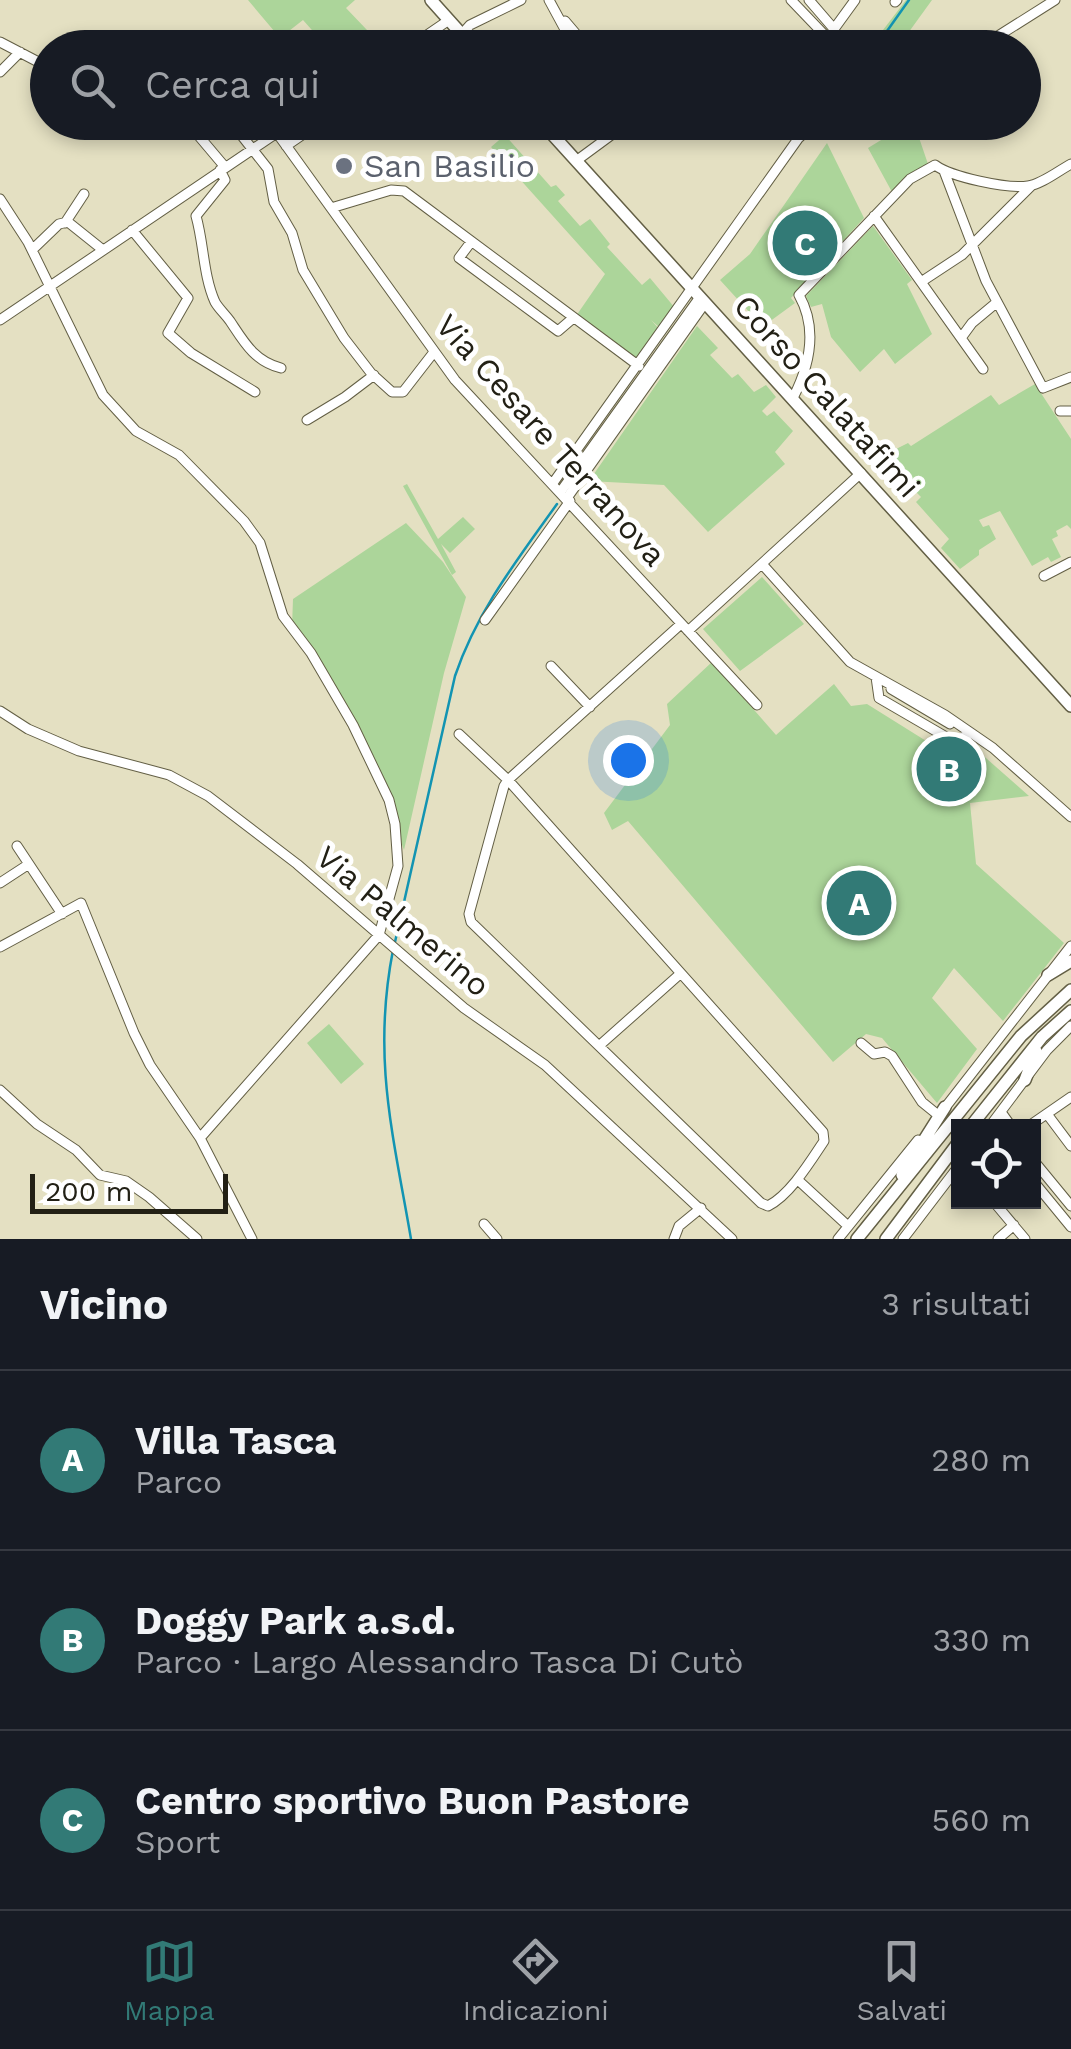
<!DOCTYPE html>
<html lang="it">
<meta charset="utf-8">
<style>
:root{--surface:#171b24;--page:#20242c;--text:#f1f3f6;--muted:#9ea1a6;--line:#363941;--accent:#327a76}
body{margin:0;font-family:"Work Sans",sans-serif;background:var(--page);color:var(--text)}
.controls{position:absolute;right:30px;bottom:30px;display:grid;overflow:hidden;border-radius:0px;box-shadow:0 5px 15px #0003}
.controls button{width:90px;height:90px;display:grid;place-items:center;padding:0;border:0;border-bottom:2px solid var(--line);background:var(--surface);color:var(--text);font:50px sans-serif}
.scale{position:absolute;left:30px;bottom:25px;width:198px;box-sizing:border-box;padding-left:10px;border:5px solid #222015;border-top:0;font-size:28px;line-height:35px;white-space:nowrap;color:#222015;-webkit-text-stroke:8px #fff;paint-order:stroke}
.you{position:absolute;left:628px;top:760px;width:35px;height:35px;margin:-25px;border:8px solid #fff;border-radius:50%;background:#1a73e8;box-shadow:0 0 0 15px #1a73e833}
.badge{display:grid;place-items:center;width:65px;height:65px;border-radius:50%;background:var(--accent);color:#fff;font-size:32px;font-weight:700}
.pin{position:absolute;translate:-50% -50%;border:5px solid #fff;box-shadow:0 2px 10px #0006}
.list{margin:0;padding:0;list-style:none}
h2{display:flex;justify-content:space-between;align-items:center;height:130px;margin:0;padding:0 40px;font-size:42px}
h2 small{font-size:32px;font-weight:400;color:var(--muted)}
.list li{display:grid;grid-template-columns:65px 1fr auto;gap:30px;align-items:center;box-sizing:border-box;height:180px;padding:0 40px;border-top:2px solid var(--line)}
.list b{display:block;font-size:38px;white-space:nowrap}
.list p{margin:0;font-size:32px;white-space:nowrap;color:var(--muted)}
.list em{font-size:32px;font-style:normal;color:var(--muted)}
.icon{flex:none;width:55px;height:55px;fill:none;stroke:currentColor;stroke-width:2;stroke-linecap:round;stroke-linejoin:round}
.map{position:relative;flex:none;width:1071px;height:1239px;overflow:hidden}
.search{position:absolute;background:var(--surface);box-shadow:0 5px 15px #0003;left:30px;right:30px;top:30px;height:110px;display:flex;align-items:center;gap:25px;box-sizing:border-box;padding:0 35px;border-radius:55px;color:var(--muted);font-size:38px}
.sheet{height:670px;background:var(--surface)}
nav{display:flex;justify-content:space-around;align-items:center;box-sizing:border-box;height:140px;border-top:2px solid var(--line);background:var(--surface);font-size:28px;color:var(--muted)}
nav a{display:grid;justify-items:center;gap:5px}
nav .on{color:var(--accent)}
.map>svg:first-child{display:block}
</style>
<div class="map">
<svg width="1071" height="1239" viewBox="0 0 1071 1239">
<rect width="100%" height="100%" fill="#e4e0c2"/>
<!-- green -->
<path fill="#acd59a" d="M 248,0 L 355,0 L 346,8 L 367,30 L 337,47 L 327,47 L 303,20 L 280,38 Z
M 906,0 L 932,0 L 898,47 L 870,47 Z
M 909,123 L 914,123 L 928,164 L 912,173 L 892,192 L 868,148 Z
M 505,135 L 551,187 L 556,185 L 565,195 L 558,201 L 580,226 L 590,219 L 610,244 L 607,247 L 642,285 L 650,278 L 675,308 L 660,328 L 651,320 L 660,330 L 639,360 L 576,316 L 605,274 L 491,147 Z
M 827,143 L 864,218 L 791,298 L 795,303 L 769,322 L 758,309 L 751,314 L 720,280 L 750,254 Z
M 873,226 L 912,280 L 907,284 L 932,334 L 895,364 L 884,349 L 860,372 L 831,337 L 822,304 L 811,307 L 806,296 Z
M 697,326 L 718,348 L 710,355 L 732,378 L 738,374 L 754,392 L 766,385 L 776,397 L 762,411 L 767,416 L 774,411 L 793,431 L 775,452 L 785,464 L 708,532 L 664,485 L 589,481 Z
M 1035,384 L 1071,439 L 1071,529 L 1067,525 L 1056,531 L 1058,536 L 1052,539 L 1061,557 L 1051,562 L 1048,557 L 1032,566 L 1000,511 L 979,520 L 983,527 L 989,525 L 996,539 L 979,550 L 979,555 L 960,569 L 941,548 L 949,539 L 916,502 L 921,497 L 913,489 L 906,495 L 897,485 L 905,477 L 900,477 L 890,463 L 897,457 L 894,450 L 908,443 L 911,446 L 991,395 L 999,405 Z
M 407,484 L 438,539 L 463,517 L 475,529 L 450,553 L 441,544 L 456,572 L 452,575 L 403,486 Z
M 406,523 L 443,562 L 466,597 L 444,673 L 404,850 L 378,777 L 292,627 L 293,599 Z
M 762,577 L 804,624 L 740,671 L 703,629 Z
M 712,662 L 776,735 L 834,684 L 851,706 L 867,704 L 947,754 L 970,744 L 1029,796 L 970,803 L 976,864 L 1064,943 L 1003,1021 L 954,968 L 932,998 L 977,1049 L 937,1103 L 882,1038 L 866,1034 L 833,1062 L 628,821 L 612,830 L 604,813 L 670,725 L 667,704 Z
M 329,1024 L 364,1064 L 341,1084 L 307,1043 Z"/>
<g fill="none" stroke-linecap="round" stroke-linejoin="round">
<!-- stream -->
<path stroke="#1294b2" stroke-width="2.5" d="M 875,48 L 909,0
M 818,128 L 820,122
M 395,942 L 455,676 C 477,611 517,560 557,504
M 393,950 C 372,1058 393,1134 411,1239"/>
<defs>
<path id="minor" d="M 549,0 L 575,48
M 791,0 L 837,48
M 809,0 L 834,29 L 855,0
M 895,2 L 897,0
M 565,21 L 588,48
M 462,34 L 470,25 L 521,0
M 0,42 L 48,67
M 408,48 L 449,20
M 979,48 L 1055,0
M 0,72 L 20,52
M 187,122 L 225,167
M 231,122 L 268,169 L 274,202 L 292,233 L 303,270 L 344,338 L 371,373 L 392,392 L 403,392 L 434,352
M 779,122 L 800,137
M 277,133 L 455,380 L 757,705
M 286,146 L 321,122
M 576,161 L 629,122
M 220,170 L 225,180 L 196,216 C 204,244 203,275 215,302 C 219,309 225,314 230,321 C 244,342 254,361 281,368
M 944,171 L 986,281 L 1043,388 L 1071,377
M 0,199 L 28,242 L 103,395 L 136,431 L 179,455 L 244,521 L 260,543 L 283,616 L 311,653 L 353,725 L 389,800 L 395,824 L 398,866 L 379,935 L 200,1138
M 331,208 L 391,190 L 404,191 L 639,366
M 874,216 L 983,369
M 65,223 L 84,194
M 132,230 L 188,298 L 168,333 L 191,353 L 255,392
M 471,242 L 459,258 L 558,331 L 572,319
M 32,250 L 59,224 L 68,222 L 103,250
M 921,282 L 962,255 L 1031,186
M 0,320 L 293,122
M 961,338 L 972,323 L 996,303
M 793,398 C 810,365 818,329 799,295 L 910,179 L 935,165 C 951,177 1007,189 1028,186 C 1042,184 1058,171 1071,164
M 1060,411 L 1071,411
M 307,420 L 345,397 L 374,375
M 553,483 L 810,122
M 561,491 L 700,297
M 567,498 L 705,303
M 762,564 L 850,662 L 945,715 L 993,748 L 1071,817
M 1044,576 L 1071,562
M 485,620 L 570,501
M 688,631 L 861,473
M 551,666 L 590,707
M 876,677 L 879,698 L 953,741 L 970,734
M 891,689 L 950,724
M 0,711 L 28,729 L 79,751 L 169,775 L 208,796 L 297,864 L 464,1008 L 545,1065 L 732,1239
M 459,734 L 508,780 L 823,1132 L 824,1141 C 810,1162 790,1195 768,1206 L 761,1203 L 471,922 L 469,914 L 504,786 L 508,780 L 681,624
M 17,846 L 62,914
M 0,883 L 29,864
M 0,947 L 81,903 L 134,1033 L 150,1065 L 200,1138 L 252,1239
M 861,1043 L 874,1054 L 885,1052 L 892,1056 L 922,1102 L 938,1115
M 600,1045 L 680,974
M 0,1090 L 37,1124 L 76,1150 L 100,1175 L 126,1181 L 149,1197 L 197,1239
M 944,1109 L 1071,946
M 1001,1112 L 1011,1126
M 1047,1114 L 1071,1146
M 990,1126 L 1047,1050 L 1071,1026
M 1029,1126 L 1071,1097
M 1034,1161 L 1071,1206
M 799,1181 L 848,1226
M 1034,1182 L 1071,1227
M 994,1202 L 1025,1239
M 484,1224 L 497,1239
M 674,1239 L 679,1226 L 701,1208
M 838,1239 L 918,1140
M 903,1239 L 958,1167
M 998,1239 L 1014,1225"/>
<path id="major" d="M 431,0 L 474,48
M 541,122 L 1071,706
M 1048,975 L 1071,961
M 1025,1080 L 1036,1051
M 971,1126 L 1042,1037 L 1071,1011
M 902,1175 L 945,1107
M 857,1239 L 1021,1036 L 1071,990
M 886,1239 L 958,1143"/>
</defs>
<!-- minor casing -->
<use href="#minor" stroke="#635f45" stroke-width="11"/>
<!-- major casing -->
<use href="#major" stroke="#635f45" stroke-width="14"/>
<!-- minor -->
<use href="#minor" stroke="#fff" stroke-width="9"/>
<!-- major -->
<use href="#major" stroke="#fff" stroke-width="11"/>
</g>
<!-- markers -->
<circle fill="#6b7280" stroke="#fff" stroke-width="4" cx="344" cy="166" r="10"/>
<g text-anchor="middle" stroke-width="10" stroke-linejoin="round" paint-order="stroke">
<!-- worship labels -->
<g font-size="32" fill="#5b616d" stroke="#fff" text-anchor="start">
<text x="364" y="177">San Basilio</text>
</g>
<!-- street labels -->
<g font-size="32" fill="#222015" stroke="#fff">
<text transform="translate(827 396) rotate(48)" y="11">Corso Calatafimi</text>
<text transform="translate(551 440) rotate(48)" y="11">Via Cesare Terranova</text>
<text transform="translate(403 921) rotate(40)" y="11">Via Palmerino</text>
</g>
</g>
</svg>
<div class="controls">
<button><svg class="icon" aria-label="locate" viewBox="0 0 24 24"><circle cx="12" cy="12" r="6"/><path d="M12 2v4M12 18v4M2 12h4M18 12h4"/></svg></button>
</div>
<div class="scale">200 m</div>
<div class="you"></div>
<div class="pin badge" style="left:859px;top:903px">A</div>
<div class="pin badge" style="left:949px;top:769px">B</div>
<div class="pin badge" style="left:805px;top:243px">C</div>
<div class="search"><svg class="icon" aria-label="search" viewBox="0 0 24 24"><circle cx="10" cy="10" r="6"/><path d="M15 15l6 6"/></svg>Cerca qui</div>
</div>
<section class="sheet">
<h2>Vicino<small>3 risultati</small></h2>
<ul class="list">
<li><span class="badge">A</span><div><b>Villa Tasca</b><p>Parco</p></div><em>280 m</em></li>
<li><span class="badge">B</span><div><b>Doggy Park a.s.d.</b><p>Parco · Largo Alessandro Tasca Di Cutò</p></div><em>330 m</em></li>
<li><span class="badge">C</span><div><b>Centro sportivo Buon Pastore</b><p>Sport</p></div><em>560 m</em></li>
</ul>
</section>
<nav>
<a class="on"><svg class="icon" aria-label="map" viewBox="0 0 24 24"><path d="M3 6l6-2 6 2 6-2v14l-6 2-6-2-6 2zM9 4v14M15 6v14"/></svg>Mappa</a>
<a><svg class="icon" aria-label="directions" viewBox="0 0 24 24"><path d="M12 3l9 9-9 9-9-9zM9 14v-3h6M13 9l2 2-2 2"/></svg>Indicazioni</a>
<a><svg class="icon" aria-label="saved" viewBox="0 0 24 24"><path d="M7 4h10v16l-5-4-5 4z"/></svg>Salvati</a>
</nav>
